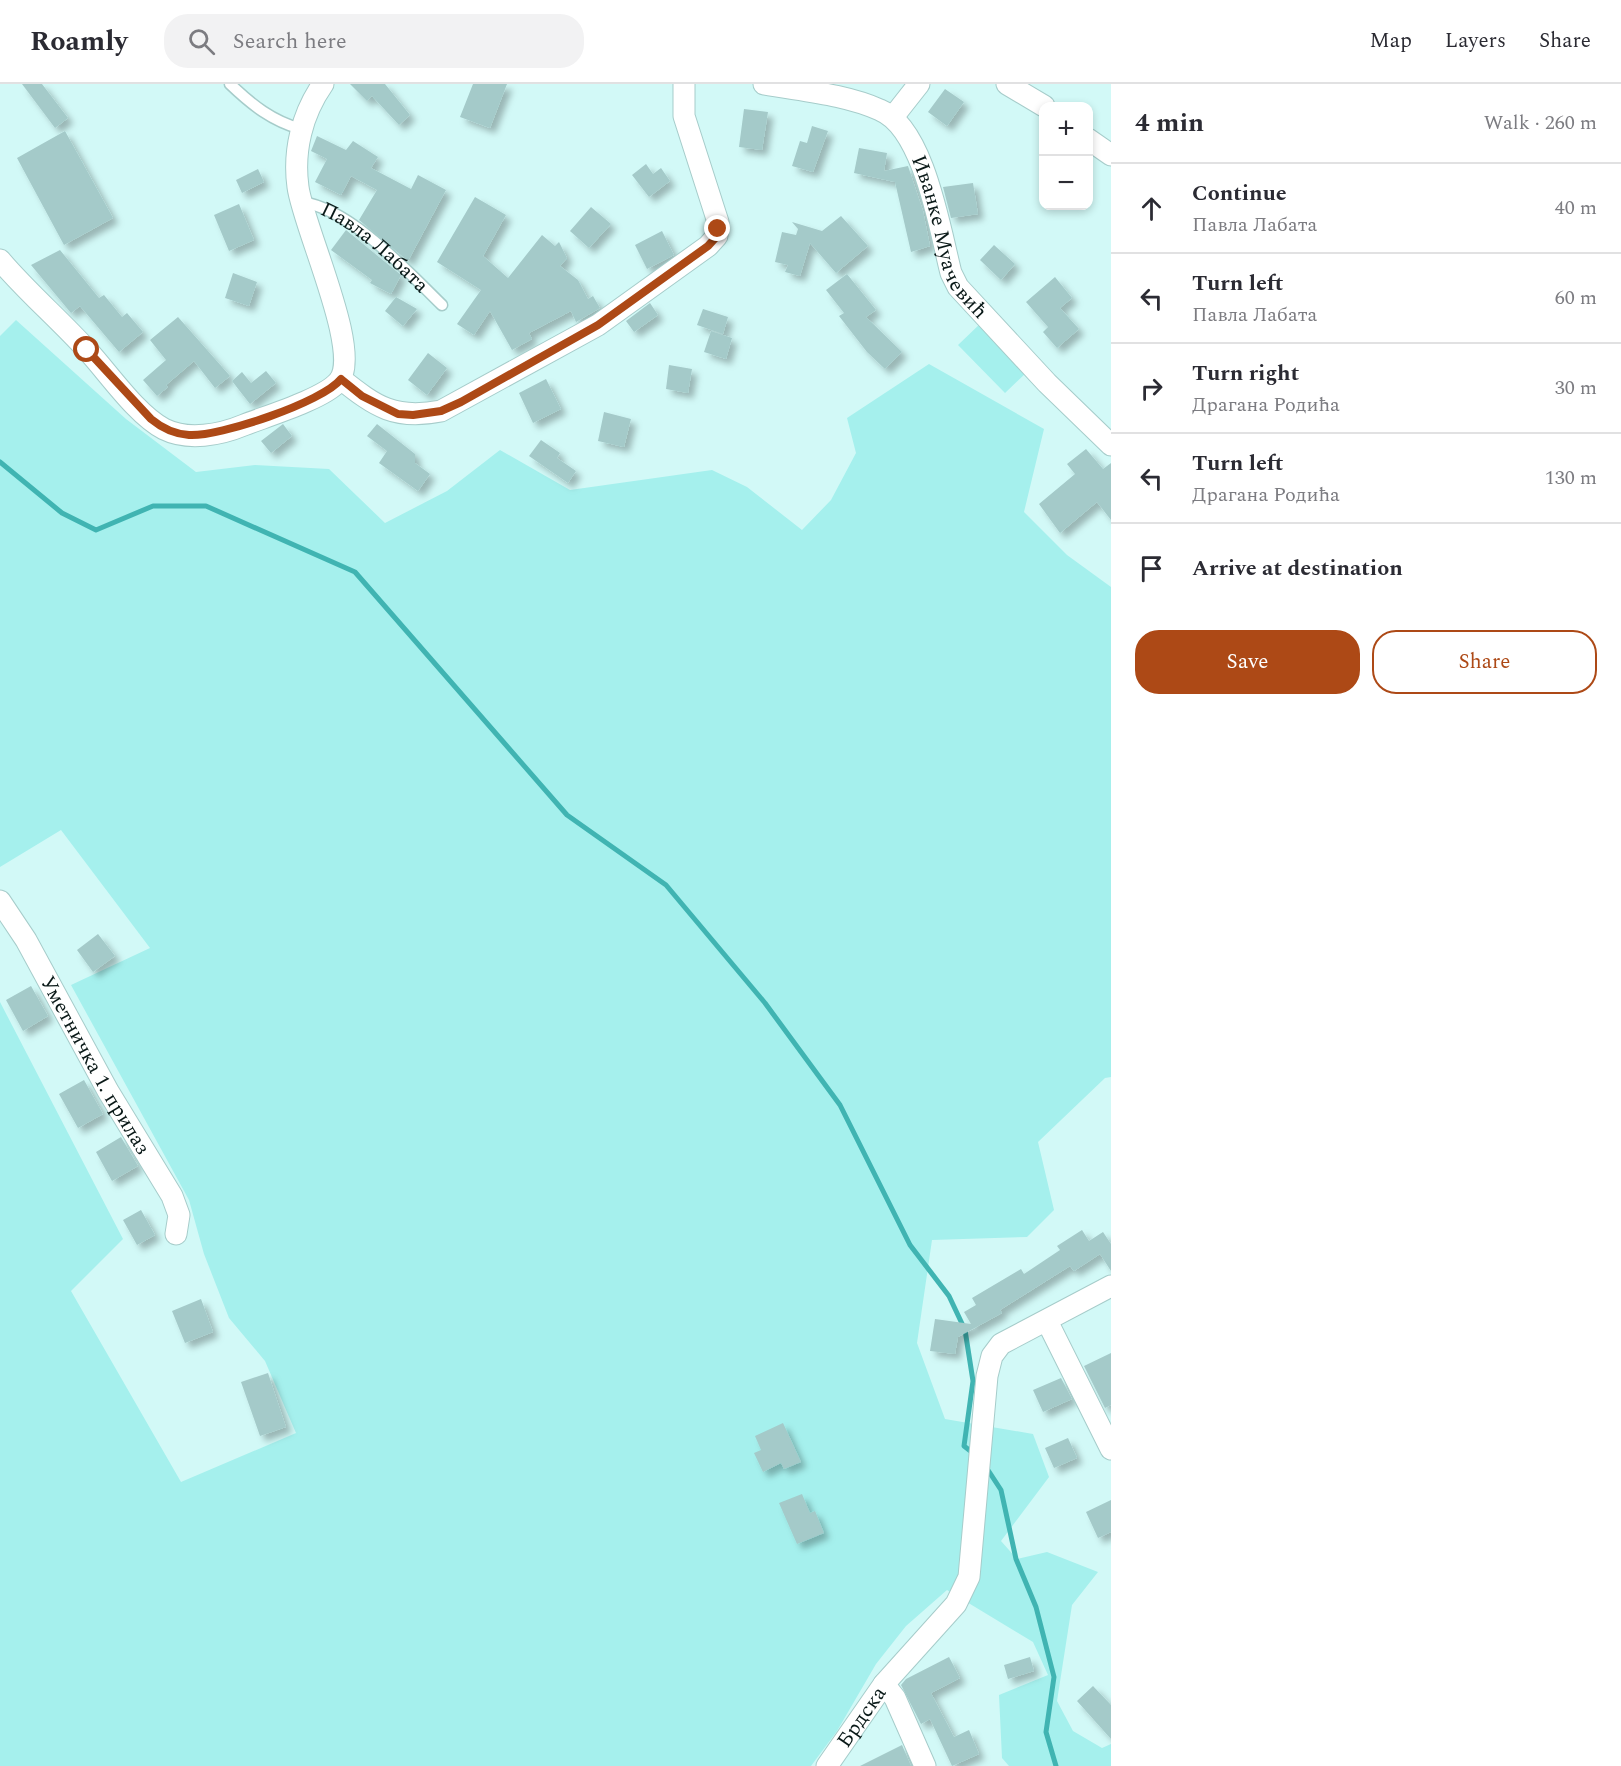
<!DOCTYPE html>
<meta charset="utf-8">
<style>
:root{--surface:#fff;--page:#f2f2f3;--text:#2b2b33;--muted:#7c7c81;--line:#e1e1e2;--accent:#ad4916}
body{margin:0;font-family:Spectral,serif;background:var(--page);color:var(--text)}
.controls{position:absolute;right:18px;top:18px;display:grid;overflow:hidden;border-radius:12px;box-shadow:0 3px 9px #0003}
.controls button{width:54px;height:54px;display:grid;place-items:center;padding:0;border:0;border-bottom:2px solid var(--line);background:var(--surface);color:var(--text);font:30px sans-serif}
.stop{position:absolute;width:18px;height:18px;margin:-14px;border:4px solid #ad4916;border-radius:50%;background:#fff}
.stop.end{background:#ad4916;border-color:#fff;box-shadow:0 2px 6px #0008}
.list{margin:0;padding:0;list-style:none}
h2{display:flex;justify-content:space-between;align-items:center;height:78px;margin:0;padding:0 24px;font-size:26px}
h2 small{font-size:20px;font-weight:400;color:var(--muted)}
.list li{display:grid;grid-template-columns:39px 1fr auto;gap:18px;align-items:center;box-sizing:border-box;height:90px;padding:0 24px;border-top:2px solid var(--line)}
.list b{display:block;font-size:22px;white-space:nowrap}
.list p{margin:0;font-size:20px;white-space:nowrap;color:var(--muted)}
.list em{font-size:20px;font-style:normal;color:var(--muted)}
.actions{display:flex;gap:12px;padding:18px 24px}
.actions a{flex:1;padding:14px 0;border:2px solid var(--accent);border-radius:24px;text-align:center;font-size:21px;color:var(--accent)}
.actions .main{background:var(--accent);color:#fff}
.icon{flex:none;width:33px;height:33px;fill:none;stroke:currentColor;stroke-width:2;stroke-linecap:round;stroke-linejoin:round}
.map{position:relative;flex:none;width:1111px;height:1682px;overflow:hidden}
header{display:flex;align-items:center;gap:36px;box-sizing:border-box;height:84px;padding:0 30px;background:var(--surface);border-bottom:2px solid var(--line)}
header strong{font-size:28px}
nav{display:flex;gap:33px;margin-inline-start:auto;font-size:21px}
.search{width:420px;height:54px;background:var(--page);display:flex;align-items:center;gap:15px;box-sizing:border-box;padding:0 21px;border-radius:24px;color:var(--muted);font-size:22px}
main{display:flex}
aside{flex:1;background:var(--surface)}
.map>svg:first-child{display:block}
</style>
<header>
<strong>Roamly</strong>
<div class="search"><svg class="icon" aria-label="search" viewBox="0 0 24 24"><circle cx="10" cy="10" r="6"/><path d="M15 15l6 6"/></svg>Search here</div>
<nav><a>Map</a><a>Layers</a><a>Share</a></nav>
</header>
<main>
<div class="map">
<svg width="1111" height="1682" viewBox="0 0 1111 1682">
<defs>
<filter id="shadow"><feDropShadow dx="5.5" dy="5.5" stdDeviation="3" flood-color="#0004"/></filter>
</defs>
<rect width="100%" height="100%" fill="#d2f9f7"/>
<!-- green -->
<path fill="#a5f0ed" d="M 16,236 L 126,335 L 196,388 L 255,381 L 329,385 L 385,439 L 447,407 L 500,366 L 570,406 L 712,386 L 747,403 L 802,446 L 831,416 L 856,369 L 847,334 L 929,280 L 1044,345 L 1024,428 L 1067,471 L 1111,503 L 1111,993 L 1105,994 L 1038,1058 L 1054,1126 L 1027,1153 L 932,1156 L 917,1259 L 945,1335 L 1033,1350 L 1049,1393 L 1001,1457 L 1017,1475 L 1047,1468 L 1098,1488 L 1072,1521 L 1057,1617 L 1073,1647 L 1102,1664 L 1111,1660 L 1111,1682 L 1009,1682 L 1002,1674 L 999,1611 L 1048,1591 L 1033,1558 L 947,1506 L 906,1542 L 876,1580 L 837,1647 L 811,1682 L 0,1682 L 0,918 L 123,1155 L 71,1207 L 181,1398 L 296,1349 L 265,1277 L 229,1234 L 204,1170 L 189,1116 L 71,901 L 150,864 L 61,746 L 0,783 L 0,252 Z
M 982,238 L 1028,287 L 1005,309 L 958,261 Z"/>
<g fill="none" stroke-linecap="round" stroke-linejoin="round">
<!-- stream -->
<path stroke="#40b4b2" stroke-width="5" d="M 0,378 L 62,429 L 96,446 L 153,422 L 206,422 L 355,488 L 567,731 L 666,801 L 765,919 L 840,1021 L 910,1161 L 949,1212 L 965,1246 L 973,1297 L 964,1362 L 973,1369
M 986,1383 L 1001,1406 L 1016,1475 L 1036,1523 L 1054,1593 L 1046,1648 L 1056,1682"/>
</g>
<!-- building -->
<path fill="#a4cac9" filter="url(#shadow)" d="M 22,0 L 42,0 L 68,34 L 55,44 Z
M 350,0 L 385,0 L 410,31 L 399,41 L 372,12 L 367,17 Z
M 473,0 L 507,0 L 490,44 L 460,33 Z
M 945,5 L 964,18 L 947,42 L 928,28 Z
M 744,25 L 768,28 L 762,66 L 739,63 Z
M 812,42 L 828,47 L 813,88 L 792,82 L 800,57 L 807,59 Z
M 65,47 L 113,134 L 64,161 L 17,74 Z
M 317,52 L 346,66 L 353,57 L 378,73 L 371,84 L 411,105 L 418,91 L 446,106 L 408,177 L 359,136 L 377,106 L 351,92 L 341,111 L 315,98 L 327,75 L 311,67 Z
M 859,64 L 887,69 L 884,87 L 908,82 L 923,127 L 930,162 L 911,168 L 895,98 L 854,89 Z
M 646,80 L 653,90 L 661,84 L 670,97 L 649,113 L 632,91 Z
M 258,85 L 264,98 L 242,109 L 236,96 Z
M 973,99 L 978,130 L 951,134 L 943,103 Z
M 475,113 L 506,131 L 483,172 L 508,194 L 542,151 L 555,162 L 559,158 L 567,174 L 560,182 L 578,196 L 588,215 L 593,212 L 600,224 L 576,238 L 571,227 L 529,249 L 532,255 L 512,266 L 490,227 L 474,251 L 457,240 L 481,206 L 437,178 Z
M 239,120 L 254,156 L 229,167 L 214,131 Z
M 591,123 L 611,140 L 589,164 L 570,147 Z
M 841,132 L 868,162 L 836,189 L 810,159 L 800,192 L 785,188 L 788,181 L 775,178 L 782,148 L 796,151 L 798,145 L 792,138 L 822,147 Z
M 346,146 L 401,191 L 391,210 L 370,199 L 372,196 L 331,166 Z
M 662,147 L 674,171 L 647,185 L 635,161 Z
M 994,161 L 1015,180 L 1001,196 L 980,176 Z
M 60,166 L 99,214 L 104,211 L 122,233 L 127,229 L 143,248 L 119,268 L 80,222 L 71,229 L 31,181 Z
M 233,189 L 257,198 L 249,222 L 225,214 Z
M 847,190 L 876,226 L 866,233 L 902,268 L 885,285 L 867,268 L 839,232 L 844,229 L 826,206 Z
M 1055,193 L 1072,214 L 1060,224 L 1079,245 L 1057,264 L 1043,248 L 1048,243 L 1026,218 Z
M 396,213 L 417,225 L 403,242 L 385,227 Z
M 650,219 L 658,231 L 634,248 L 626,237 Z
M 703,225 L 728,233 L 723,250 L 697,241 Z
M 178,233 L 230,292 L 215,304 L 194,277 L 166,301 L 168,303 L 157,312 L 143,296 L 166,276 L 150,256 Z
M 711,247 L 732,254 L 726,275 L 704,268 Z
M 428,269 L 447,284 L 427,311 L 408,296 Z
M 669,281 L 692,285 L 688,309 L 666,305 Z
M 266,287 L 276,299 L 250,320 L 232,297 L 242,288 L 251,299 Z
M 546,295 L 561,325 L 533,339 L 519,309 Z
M 604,328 L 631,335 L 624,363 L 598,357 Z
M 283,340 L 292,352 L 271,369 L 261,357 Z
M 377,340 L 415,370 L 415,379 L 430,390 L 418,407 L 379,379 L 387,367 L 367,352 Z
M 541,356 L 560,369 L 557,374 L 576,387 L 568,399 L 529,372 Z
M 1086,365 L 1103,385 L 1111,379 L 1111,436 L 1097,418 L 1060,449 L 1039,420 L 1075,390 L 1067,380 Z
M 98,850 L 115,872 L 93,888 L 77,866 Z
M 31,902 L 48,932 L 23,947 L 6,916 Z
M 84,996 L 103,1030 L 78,1044 L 59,1010 Z
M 121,1053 L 138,1082 L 112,1097 L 96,1068 Z
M 141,1126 L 155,1151 L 137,1161 L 123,1136 Z
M 1082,1146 L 1089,1157 L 1103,1148 L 1111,1160 L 1111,1187 L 1100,1170 L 1074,1187 L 1070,1182 L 1000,1226 L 1002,1229 L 958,1253 L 955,1270 L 930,1267 L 935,1235 L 971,1240 L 964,1228 L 976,1221 L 972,1214 L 1021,1185 L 1024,1190 L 1060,1166 L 1057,1162 Z
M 201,1215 L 213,1248 L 185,1259 L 172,1227 Z
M 1111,1269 L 1111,1321 L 1105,1324 L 1084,1282 Z
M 268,1289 L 286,1343 L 260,1352 L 241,1298 Z
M 1061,1294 L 1072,1315 L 1043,1328 L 1033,1306 Z
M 783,1339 L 801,1378 L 784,1385 L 781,1379 L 763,1388 L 754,1369 L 761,1366 L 755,1352 Z
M 1068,1354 L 1077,1374 L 1054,1384 L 1045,1364 Z
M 802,1410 L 810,1429 L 815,1427 L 824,1449 L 797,1460 L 779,1419 Z
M 1111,1416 L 1111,1448 L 1098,1454 L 1086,1428 Z
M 949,1573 L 960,1594 L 931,1609 L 954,1653 L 969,1646 L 979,1670 L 952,1682 L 930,1635 L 921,1640 L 901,1601 L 906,1595 Z
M 1030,1573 L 1034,1587 L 1008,1595 L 1004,1581 Z
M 1093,1602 L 1111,1621 L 1111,1655 L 1077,1617 Z
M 902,1661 L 911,1682 L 860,1682 Z"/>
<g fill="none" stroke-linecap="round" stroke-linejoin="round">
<defs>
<g id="lane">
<path d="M 230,0 C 252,21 272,37 301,45"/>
<path id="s1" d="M 301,118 C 350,124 407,187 442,221"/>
</g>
<g id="street">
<path id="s2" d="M 764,0 C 802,7 844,10 880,26 C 924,44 940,146 951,189 L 958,203 L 1047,299 L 1111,361"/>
<path d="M 1007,0 L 1044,22"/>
<path d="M 893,33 L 919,0"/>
<path d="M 1088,55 L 1111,71"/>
<path d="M 0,176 C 27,208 60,236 88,267 C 109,290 137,331 164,345 C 188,357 220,351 244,341 C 267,332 323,315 338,298 C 364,271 303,143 298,103 C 293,67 302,30 323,0"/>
<path d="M 341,295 C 376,323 395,336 441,327 L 598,241 L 708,162 L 717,152 L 718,138 L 684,32 L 684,0"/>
<path id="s3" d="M 0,817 L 26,856 L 108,1007 L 172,1112 L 179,1131 L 176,1150"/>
<path d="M 1047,1237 L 1111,1365"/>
<path d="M 884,1600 L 895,1614 L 925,1682"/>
<path id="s4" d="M 827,1682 L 884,1600 L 956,1520 L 969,1493 L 987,1292 L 992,1272 L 1001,1260 L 1111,1202"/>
</g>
</defs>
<!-- lane casing -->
<use href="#lane" stroke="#a6ccca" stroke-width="13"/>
<!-- street casing -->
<use href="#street" stroke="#a6ccca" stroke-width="23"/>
<!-- lane -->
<use href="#lane" stroke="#fff" stroke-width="10"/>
<!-- street -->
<use href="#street" stroke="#fff" stroke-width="21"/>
</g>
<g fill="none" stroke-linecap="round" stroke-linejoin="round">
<!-- route -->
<path stroke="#ad4916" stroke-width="8" d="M 87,266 L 151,335 C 163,345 174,350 189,351 C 219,353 323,318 341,295 L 362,312 L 398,330 L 413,331 L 441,327 L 461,318 L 598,241 L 708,162 L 717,152 L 718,145"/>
</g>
<g text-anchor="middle" stroke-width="6" stroke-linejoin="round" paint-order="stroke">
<!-- street labels -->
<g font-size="21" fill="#0a1918" stroke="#f7fffe">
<text dy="7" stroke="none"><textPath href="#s2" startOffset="268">Иванке Муачевић</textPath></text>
<text dy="7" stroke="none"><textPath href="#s1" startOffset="88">Павла Лабата</textPath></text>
<text dy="7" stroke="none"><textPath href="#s3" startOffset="190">Уметничка 1. прилаз</textPath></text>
<text dy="7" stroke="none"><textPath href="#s4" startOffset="60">Брдска</textPath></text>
</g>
</g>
</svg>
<div class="controls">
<button>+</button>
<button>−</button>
</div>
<div class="stop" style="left:87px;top:266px"></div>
<div class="stop end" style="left:718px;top:145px"></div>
</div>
<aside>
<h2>4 min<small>Walk · 260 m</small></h2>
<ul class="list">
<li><svg class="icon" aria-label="ahead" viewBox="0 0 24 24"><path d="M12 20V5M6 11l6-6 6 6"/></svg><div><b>Continue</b><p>Павла Лабата</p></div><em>40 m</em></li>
<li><svg class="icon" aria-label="left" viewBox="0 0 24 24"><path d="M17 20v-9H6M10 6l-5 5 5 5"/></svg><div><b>Turn left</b><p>Павла Лабата</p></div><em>60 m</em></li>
<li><svg class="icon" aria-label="right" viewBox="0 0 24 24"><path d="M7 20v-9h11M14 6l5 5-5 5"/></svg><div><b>Turn right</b><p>Драгана Родића</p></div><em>30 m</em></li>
<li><svg class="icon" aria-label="left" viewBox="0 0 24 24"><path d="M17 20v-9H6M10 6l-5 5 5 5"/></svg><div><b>Turn left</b><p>Драгана Родића</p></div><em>130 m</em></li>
<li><svg class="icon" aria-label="arrive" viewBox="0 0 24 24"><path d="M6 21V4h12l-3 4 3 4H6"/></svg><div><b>Arrive at destination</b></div></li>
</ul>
<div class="actions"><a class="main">Save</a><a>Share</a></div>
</aside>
</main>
